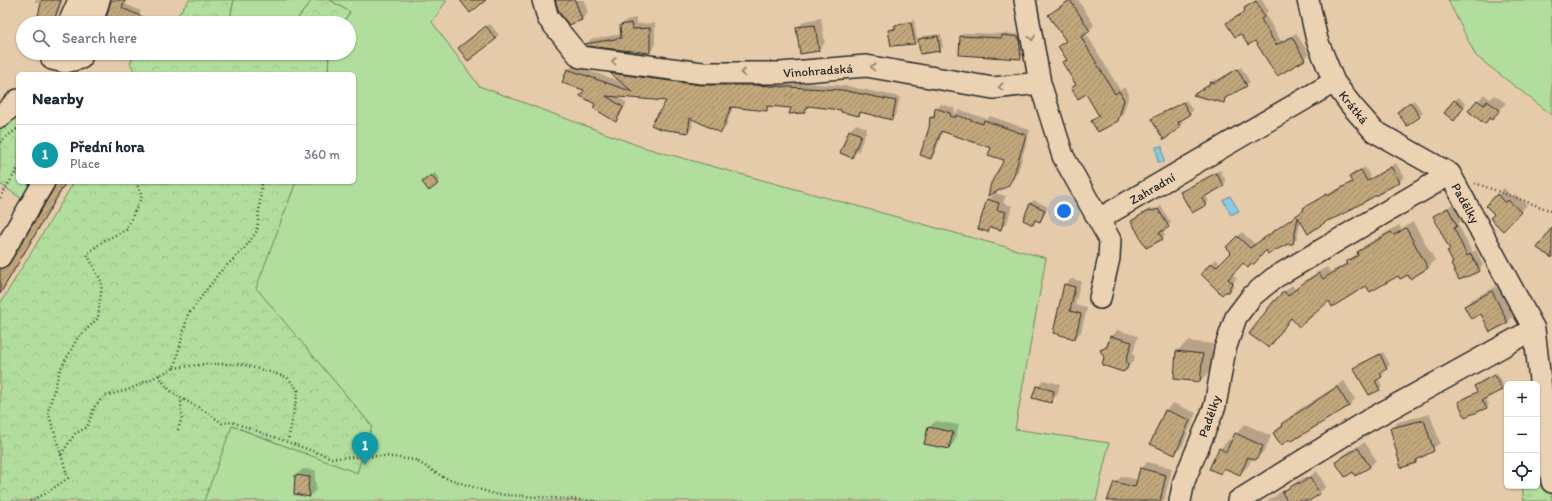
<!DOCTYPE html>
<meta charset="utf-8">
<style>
:root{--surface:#fff;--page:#f2f2f3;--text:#1f2937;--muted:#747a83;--line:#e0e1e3;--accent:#d93025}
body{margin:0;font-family:Itim,sans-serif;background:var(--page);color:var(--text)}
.controls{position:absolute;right:12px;bottom:12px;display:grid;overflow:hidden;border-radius:6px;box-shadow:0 1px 3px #0004}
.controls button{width:36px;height:36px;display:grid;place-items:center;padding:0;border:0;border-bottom:1px solid var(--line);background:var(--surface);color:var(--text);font:20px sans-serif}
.you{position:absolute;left:1064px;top:211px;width:14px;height:14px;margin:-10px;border:3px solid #fff;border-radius:50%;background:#1a73e8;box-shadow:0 0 0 6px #1a73e833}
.badge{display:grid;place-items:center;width:26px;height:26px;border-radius:50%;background:var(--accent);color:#fff;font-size:13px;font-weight:700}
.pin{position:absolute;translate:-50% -33px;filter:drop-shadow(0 1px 2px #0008)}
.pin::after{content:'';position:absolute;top:21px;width:14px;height:12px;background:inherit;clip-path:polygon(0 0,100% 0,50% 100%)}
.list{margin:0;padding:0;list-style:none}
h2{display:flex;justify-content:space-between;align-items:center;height:52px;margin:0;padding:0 16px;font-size:17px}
h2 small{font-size:13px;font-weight:400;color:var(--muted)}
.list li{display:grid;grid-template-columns:26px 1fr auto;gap:12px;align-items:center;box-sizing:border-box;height:60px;padding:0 16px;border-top:1px solid var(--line)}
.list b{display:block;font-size:15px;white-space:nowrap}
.list p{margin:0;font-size:13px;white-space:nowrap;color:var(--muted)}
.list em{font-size:13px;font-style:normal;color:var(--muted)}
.icon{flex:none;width:22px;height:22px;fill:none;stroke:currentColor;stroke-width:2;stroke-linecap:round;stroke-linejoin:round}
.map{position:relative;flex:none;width:1552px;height:501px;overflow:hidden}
.search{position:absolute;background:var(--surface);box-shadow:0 1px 3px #0004;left:16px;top:16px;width:340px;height:44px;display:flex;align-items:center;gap:10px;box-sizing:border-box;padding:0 14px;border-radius:22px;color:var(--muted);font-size:15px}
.panel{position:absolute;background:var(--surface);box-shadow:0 1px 3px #0004;left:16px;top:72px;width:340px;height:112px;border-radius:6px}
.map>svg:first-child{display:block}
</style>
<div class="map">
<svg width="1552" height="501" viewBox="0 0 1552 501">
<defs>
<pattern id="grass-tufts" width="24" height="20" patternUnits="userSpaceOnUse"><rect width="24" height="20" fill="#b1de9c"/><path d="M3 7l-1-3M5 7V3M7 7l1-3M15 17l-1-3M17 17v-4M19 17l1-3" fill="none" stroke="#98bf87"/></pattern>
<pattern id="forest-crowns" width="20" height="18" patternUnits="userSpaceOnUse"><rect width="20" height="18" fill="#b1de9c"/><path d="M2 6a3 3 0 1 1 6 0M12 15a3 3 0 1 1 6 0" fill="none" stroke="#98bf87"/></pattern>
<pattern id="building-hatch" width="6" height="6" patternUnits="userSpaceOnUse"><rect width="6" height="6" fill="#c3a87c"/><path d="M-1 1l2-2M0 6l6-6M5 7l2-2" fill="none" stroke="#9f8966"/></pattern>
</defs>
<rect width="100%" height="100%" fill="#e5cba9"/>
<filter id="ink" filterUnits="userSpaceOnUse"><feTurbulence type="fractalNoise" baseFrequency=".025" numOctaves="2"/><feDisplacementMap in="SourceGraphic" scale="8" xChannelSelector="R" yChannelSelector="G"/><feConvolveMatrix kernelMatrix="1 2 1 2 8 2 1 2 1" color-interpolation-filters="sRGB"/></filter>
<g filter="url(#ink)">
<!-- grass -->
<path fill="url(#grass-tufts)" stroke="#6e8464" d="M 1547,443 L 1552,482 L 1552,501 L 1524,501 L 1522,486 L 1537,486 L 1537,449 Z"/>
<!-- forest -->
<path fill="url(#forest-crowns)" stroke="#6e8464" d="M 189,0 L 234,0 L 229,23 L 172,23 Z
M 312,0 L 330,0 L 350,12 L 343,23 L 294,23 Z
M 136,53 L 329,53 L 328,74 L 139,74 L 134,71 L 130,63 Z
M 18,111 L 18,182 L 36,182 L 25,201 L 0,184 L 0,129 Z
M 74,182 L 296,182 L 257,288 L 372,426 L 357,474 L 233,426 L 205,501 L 0,501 L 0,304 Z"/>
<!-- garden -->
<path fill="#b1de9c" stroke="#6e8464" d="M 234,0 L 312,0 L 294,23 L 229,23 Z
M 330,0 L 447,0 L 432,22 L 479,86 L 642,147 L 1046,258 L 1015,429 L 1109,443 L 1096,501 L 204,501 L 232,426 L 357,473 L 372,426 L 256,288 L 296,182 L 354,182 L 354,74 L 328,74 L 329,53 L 349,53 L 349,23 L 343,23 L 350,12 Z
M 1448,0 L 1552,0 L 1552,115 L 1476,56 Z"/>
<!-- water -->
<path fill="#86cae7" stroke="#628a9c" d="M 1162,146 L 1164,162 L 1158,162 L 1156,147 Z
M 1230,196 L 1239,211 L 1231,215 L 1223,200 Z"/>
<!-- shadow -->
<path fill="#0003" d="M 35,0 L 63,0 L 55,23 L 37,23 L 42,4 L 35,2 Z
M 111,0 L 127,0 L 125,4 L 141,11 L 136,23 L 106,23 L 112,4 Z
M 556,0 L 584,0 L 588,13 L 582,19 Z
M 1069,0 L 1078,0 L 1094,25 L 1086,33 L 1120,90 L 1125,87 L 1129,94 L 1123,115 L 1117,120 L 1093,121 L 1099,115 L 1086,93 L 1072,88 L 1076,84 L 1063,63 L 1067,59 L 1059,46 L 1066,40 L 1050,15 Z
M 1256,0 L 1262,0 L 1268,11 L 1265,14 L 1281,41 L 1296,33 L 1309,54 L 1304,59 L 1256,40 L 1228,23 L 1246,10 L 1245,9 L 1250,4 Z
M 636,18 L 637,24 L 655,23 L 655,46 L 650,52 L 586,44 L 591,39 L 622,34 L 621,26 L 626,20 Z
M 821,18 L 825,43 L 818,50 L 797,28 L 804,21 Z
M 914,20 L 917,40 L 914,43 L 890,30 L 899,23 Z
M 490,24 L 499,35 L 468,59 L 463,45 Z
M 964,33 L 1022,34 L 1023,54 L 1020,58 L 961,36 Z
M 941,34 L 943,47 L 940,50 L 919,40 L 922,36 Z
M 573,65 L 622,82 L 611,73 L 615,69 L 847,86 L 900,97 L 896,114 L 891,118 L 862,112 L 859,115 L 842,109 L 809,105 L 803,112 L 792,107 L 770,106 L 766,110 L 733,106 L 726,127 L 721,132 L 693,118 L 692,128 L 688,132 L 668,100 L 617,96 L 627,103 L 620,116 L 616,120 L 596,103 L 568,70 Z
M 1241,67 L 1250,82 L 1228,96 L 1224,102 L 1195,94 L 1210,84 L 1214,79 L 1218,80 Z
M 1484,94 L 1490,99 L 1494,95 L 1506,103 L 1492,119 L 1490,117 L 1485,122 L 1478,101 Z
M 1458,97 L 1466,104 L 1457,117 L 1445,113 Z
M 1186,100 L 1193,111 L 1181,119 L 1183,123 L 1164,138 L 1153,119 Z
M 1414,100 L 1423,113 L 1407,125 L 1398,112 Z
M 941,104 L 954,108 L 955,113 L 961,110 L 987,119 L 990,116 L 1030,130 L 1018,172 L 1008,185 L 1005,160 L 992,147 L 943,131 L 935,153 L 931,158 L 931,118 Z
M 856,124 L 867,128 L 859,150 L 852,157 L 849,131 Z
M 1396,163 L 1404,177 L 1400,181 L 1338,216 L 1301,219 L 1297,239 L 1293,243 L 1287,243 L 1267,249 L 1243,262 L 1232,274 L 1237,278 L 1234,281 L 1234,286 L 1230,291 L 1202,274 L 1216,259 L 1221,264 L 1232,252 L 1227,247 L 1242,232 L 1255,244 L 1305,210 L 1309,204 L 1352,181 L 1350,177 L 1354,173 L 1365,167 L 1371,178 Z
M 1220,170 L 1226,182 L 1205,195 L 1209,201 L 1192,212 L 1181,192 Z
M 435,173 L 440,180 L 437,184 L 426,179 Z
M 57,182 L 67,182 L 0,294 L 0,272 L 5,266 L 10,264 L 55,188 Z
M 1504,188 L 1512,197 L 1515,194 L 1527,205 L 1503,230 L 1496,214 L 1487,206 Z
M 995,193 L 1006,196 L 1003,203 L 1012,206 L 1007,223 L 1000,229 L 992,227 L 988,231 L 988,200 Z
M 1034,200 L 1048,207 L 1043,218 L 1040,221 L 1036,219 L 1033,223 L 1031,204 Z
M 1453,204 L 1461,221 L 1458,224 L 1472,252 L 1476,250 L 1483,265 L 1479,270 L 1454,262 L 1448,251 L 1451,249 L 1434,216 Z
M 1161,206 L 1171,223 L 1162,230 L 1165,235 L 1162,238 L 1132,221 L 1153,208 L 1157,209 Z
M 1413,222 L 1435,260 L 1428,268 L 1411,277 L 1409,274 L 1399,274 L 1367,285 L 1329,299 L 1292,317 L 1268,347 L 1281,295 L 1292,285 L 1296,290 L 1310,277 L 1327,267 L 1330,272 L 1348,262 L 1365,245 L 1399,225 L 1401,229 Z
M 1071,279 L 1081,281 L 1075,305 L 1087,308 L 1081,332 L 1075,338 L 1065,285 Z
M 1499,285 L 1514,315 L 1508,322 L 1465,306 L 1472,299 Z
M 1117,330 L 1138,336 L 1133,353 L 1135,357 L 1134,361 L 1127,368 L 1105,357 L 1102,351 Z
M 1188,341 L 1213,344 L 1210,371 L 1200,381 L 1177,351 Z
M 1383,352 L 1390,365 L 1383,370 L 1385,373 L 1378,378 L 1382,386 L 1379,389 L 1355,368 Z
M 1497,373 L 1504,386 L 1485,397 L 1489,404 L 1486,408 L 1459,403 L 1478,391 L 1475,386 L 1478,383 Z
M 1043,380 L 1060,384 L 1057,395 L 1050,402 L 1037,387 Z
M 1344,381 L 1355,399 L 1349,406 L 1274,433 L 1297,411 Z
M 1173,403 L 1196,413 L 1182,447 L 1175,453 L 1152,443 L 1166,410 Z
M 1430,414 L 1440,443 L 1416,462 L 1392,428 L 1398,422 Z
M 936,421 L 959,425 L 955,441 L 949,448 L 929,427 Z
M 1245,424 L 1271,436 L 1265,450 L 1256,459 L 1252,457 L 1249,465 L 1240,474 L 1226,468 L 1221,473 L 1220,449 L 1229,439 L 1232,441 L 1236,434 Z
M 1365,442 L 1376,460 L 1370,467 L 1353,471 L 1337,462 L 1343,455 Z
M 1147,462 L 1172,468 L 1164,501 L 1117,501 L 1115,483 L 1122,476 L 1138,480 L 1141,469 Z
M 303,469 L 316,470 L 315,479 L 317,489 L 310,496 L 295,493 L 296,475 Z
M 1317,471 L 1326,487 L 1319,493 L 1303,501 L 1267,501 L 1306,476 L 1307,478 Z"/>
<!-- building -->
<path fill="url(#building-hatch)" stroke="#2b2b2b" d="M 42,0 L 61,0 L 53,23 L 36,23 Z
M 111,0 L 125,0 L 122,8 L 157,23 L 105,23 Z
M 460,0 L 486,0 L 470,13 Z
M 555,0 L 575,0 L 582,20 L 569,25 L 559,12 Z
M 1070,0 L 1090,31 L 1081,37 L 1115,94 L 1119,91 L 1124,100 L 1118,121 L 1098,132 L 1091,121 L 1099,116 L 1086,94 L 1078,99 L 1071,88 L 1076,85 L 1062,62 L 1067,60 L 1058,46 L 1066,41 L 1048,15 Z
M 1256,1 L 1264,17 L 1261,19 L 1276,45 L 1292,37 L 1305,60 L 1277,76 L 1255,41 L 1248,45 L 1241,34 L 1235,37 L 1226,23 L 1245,12 L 1244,8 Z
M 631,23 L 632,29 L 650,28 L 650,53 L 586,46 L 585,44 L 621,38 L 620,25 Z
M 911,23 L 915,44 L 891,46 L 888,30 L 895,29 L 895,25 Z
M 815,25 L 819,51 L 800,54 L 796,27 Z
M 486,26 L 496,39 L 468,61 L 458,48 Z
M 1002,35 L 1019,37 L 1021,59 L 959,55 L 960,36 L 1002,38 Z
M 938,36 L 940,51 L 920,54 L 918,39 Z
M 567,69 L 633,92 L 610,73 L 701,85 L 753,85 L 842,90 L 896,101 L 892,120 L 860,112 L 859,116 L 841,112 L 841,110 L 808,106 L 804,113 L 789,114 L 791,108 L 767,106 L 767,111 L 731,107 L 721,133 L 690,118 L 688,133 L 660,129 L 651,125 L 666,101 L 606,96 L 623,107 L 616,122 L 593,108 L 595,104 L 580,96 L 584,90 L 562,83 Z
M 1237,69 L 1247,86 L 1225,98 L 1224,103 L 1193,95 L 1209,85 L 1210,82 L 1214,83 Z
M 1454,100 L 1464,107 L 1454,121 L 1444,113 Z
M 1477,100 L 1484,105 L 1487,101 L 1500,110 L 1492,120 L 1489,118 L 1485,124 L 1468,111 Z
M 1183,102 L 1190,115 L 1178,122 L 1180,127 L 1164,140 L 1151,119 Z
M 1410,102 L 1420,117 L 1407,126 L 1397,112 Z
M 935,108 L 950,113 L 951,117 L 956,117 L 956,115 L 983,124 L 984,120 L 1026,135 L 1013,178 L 1008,186 L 988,196 L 991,183 L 1004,160 L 988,155 L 991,148 L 941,131 L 931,159 L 920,155 L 929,128 L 930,117 L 934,118 Z
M 849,130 L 861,135 L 852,158 L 840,153 Z
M 1391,167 L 1400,182 L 1339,216 L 1327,221 L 1308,234 L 1298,217 L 1293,244 L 1288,244 L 1268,254 L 1266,250 L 1254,264 L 1250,265 L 1248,268 L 1243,263 L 1228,279 L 1233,283 L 1230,286 L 1230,292 L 1225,292 L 1222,295 L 1201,274 L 1211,263 L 1216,267 L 1231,252 L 1226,247 L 1237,236 L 1250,248 L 1304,210 L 1303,208 L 1327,194 L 1328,196 L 1352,182 L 1349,177 L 1361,170 L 1367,181 Z
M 1216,173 L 1224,186 L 1202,198 L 1206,205 L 1192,213 L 1180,192 Z
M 431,175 L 438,184 L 429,191 L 422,182 Z
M 56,182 L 66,182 L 0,294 L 0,270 L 10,263 L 54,188 Z
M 1497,194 L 1505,203 L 1508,200 L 1521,212 L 1503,231 L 1490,218 L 1494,214 L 1486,206 Z
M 987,199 L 999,203 L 997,210 L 1006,212 L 1001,230 L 990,227 L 988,232 L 978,229 Z
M 1030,203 L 1045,210 L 1040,222 L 1035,220 L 1033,225 L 1023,220 Z
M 1448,208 L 1457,226 L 1454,228 L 1467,256 L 1471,254 L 1480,271 L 1459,280 L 1451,264 L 1453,263 L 1447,251 L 1450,250 L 1433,216 Z
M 1158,209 L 1169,227 L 1159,233 L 1163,239 L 1146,248 L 1131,221 L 1149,210 L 1153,211 Z
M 1552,227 L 1552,258 L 1537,248 Z
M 1406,228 L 1428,268 L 1410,279 L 1408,275 L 1400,279 L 1398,276 L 1370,292 L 1366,286 L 1332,307 L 1329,301 L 1299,327 L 1291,318 L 1269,348 L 1249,334 L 1273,302 L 1284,291 L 1288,296 L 1302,284 L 1319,273 L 1323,279 L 1347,264 L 1346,262 L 1358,255 L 1357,252 L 1391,232 L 1394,235 Z
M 1064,284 L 1075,287 L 1070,311 L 1081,314 L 1075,339 L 1053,333 Z
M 1492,291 L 1508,323 L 1490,332 L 1481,314 L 1471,319 L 1464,306 Z
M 1110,336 L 1132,342 L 1126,361 L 1128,364 L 1127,369 L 1123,372 L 1102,365 L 1104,357 L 1100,350 L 1107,347 Z
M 1176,351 L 1203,354 L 1200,382 L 1174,379 Z
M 1380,354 L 1387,369 L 1380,373 L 1382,377 L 1375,381 L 1380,390 L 1369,395 L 1353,368 Z
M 1494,375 L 1502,390 L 1482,400 L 1487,408 L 1465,417 L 1458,402 L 1477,392 L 1474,386 Z
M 1036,386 L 1054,391 L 1051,403 L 1032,398 Z
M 1337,387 L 1349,406 L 1292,441 L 1290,439 L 1281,445 L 1273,433 L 1283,426 L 1281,424 Z
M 1165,410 L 1190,420 L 1175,455 L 1150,444 Z
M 1424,420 L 1434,451 L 1416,460 L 1416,463 L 1401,468 L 1390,428 Z
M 928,427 L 953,432 L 949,449 L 924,444 Z
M 1235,433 L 1263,446 L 1256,460 L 1248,457 L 1240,475 L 1224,468 L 1221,474 L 1209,469 L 1219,448 L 1226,452 Z
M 1358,448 L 1370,467 L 1355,476 L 1353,472 L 1345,477 L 1335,462 Z
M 1140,468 L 1166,475 L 1160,501 L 1107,501 L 1114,482 L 1135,487 Z
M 295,475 L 310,477 L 308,486 L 310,497 L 294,494 Z
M 1310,477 L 1320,494 L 1309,501 L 1287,501 L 1282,492 L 1299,482 L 1300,484 Z"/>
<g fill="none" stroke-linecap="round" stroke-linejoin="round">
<defs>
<path id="minor" d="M 543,0 L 548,18 L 580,57 L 702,73 L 780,73 L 866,66 L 993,88 L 1040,83
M 1025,0 L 1040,83 L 1063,156 L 1110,240 L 1109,258 L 1100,298
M 1308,0 L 1317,40 L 1334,82 L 1351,105 L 1374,131 L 1450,174
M 69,23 L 79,0
M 92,23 L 99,0
M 52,59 L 65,62 L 81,58
M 0,117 L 18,100
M 1099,219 L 1334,82
M 0,257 L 44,182
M 1180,501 L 1184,481 L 1215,406 L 1225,349 L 1236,317 L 1252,296 L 1274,278 L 1450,174 L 1534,329 L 1552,482
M 1238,501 L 1362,424 L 1534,329"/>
</defs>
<!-- minor casing -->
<use href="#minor" stroke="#2b2b2b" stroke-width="24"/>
<!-- path -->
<path stroke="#2b2b2b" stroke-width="2.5" stroke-dasharray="1 3" stroke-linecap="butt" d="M 108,53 L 117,56 L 118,53
M 0,142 L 18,128
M 1475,183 L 1552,211
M 0,198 L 18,168
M 174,368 L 205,364 L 241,364 L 287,377 L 298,390 L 288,441
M 159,375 C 170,396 182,398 201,409 C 208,413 215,418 222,423 L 232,422 L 332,458 L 385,456 L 415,460 L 443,477 L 494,494 L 596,501
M 178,430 L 182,417 L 181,400
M 61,454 L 75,434 L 87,427 L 95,406 L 104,396 L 128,390 L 174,368 L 188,315 L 219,273 L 244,249 L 257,231 L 262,182
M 30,501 L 45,494 L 68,478 L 48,411 L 60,370 L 77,339 L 98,318 L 102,283 L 87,254 L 103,241 L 126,230 L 142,196 L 136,182"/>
<!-- minor -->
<use href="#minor" stroke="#ebd2b3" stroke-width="21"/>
</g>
<!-- one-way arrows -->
<defs><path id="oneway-chevron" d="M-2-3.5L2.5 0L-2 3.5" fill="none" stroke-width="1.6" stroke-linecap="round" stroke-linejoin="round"/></defs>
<g stroke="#8b7e6f">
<use href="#oneway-chevron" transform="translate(1032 38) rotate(80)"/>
<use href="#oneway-chevron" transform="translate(614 61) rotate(-173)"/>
<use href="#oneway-chevron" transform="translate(873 67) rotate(-170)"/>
<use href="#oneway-chevron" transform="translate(743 73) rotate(-180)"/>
<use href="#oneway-chevron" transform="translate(1001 87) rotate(175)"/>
</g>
</g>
<g text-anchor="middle" stroke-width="3" stroke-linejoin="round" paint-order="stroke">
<!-- street labels -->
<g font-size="13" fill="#2b2b2b" stroke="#ebd2b3">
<text transform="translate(818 70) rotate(-4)" y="5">Vinohradská</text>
<text transform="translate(1354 107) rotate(51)" y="5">Krátká</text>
<text transform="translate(1152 188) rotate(-30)" y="5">Zahradní</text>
<text transform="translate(1466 203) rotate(61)" y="5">Padělky</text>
<text transform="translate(1209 416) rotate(-71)" y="5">Padělky</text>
</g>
</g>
</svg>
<div class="controls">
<button>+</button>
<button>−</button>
<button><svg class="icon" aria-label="locate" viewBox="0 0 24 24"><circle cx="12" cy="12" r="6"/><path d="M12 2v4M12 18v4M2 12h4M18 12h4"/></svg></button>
</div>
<div class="you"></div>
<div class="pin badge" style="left:365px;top:465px;background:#0f9aa8">1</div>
<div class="search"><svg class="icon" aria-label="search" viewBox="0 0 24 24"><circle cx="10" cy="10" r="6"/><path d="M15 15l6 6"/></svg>Search here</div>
<section class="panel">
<h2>Nearby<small></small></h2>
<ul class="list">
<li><span class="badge" style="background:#0f9aa8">1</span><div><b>Přední hora</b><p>Place</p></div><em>360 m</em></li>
</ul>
</section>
</div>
